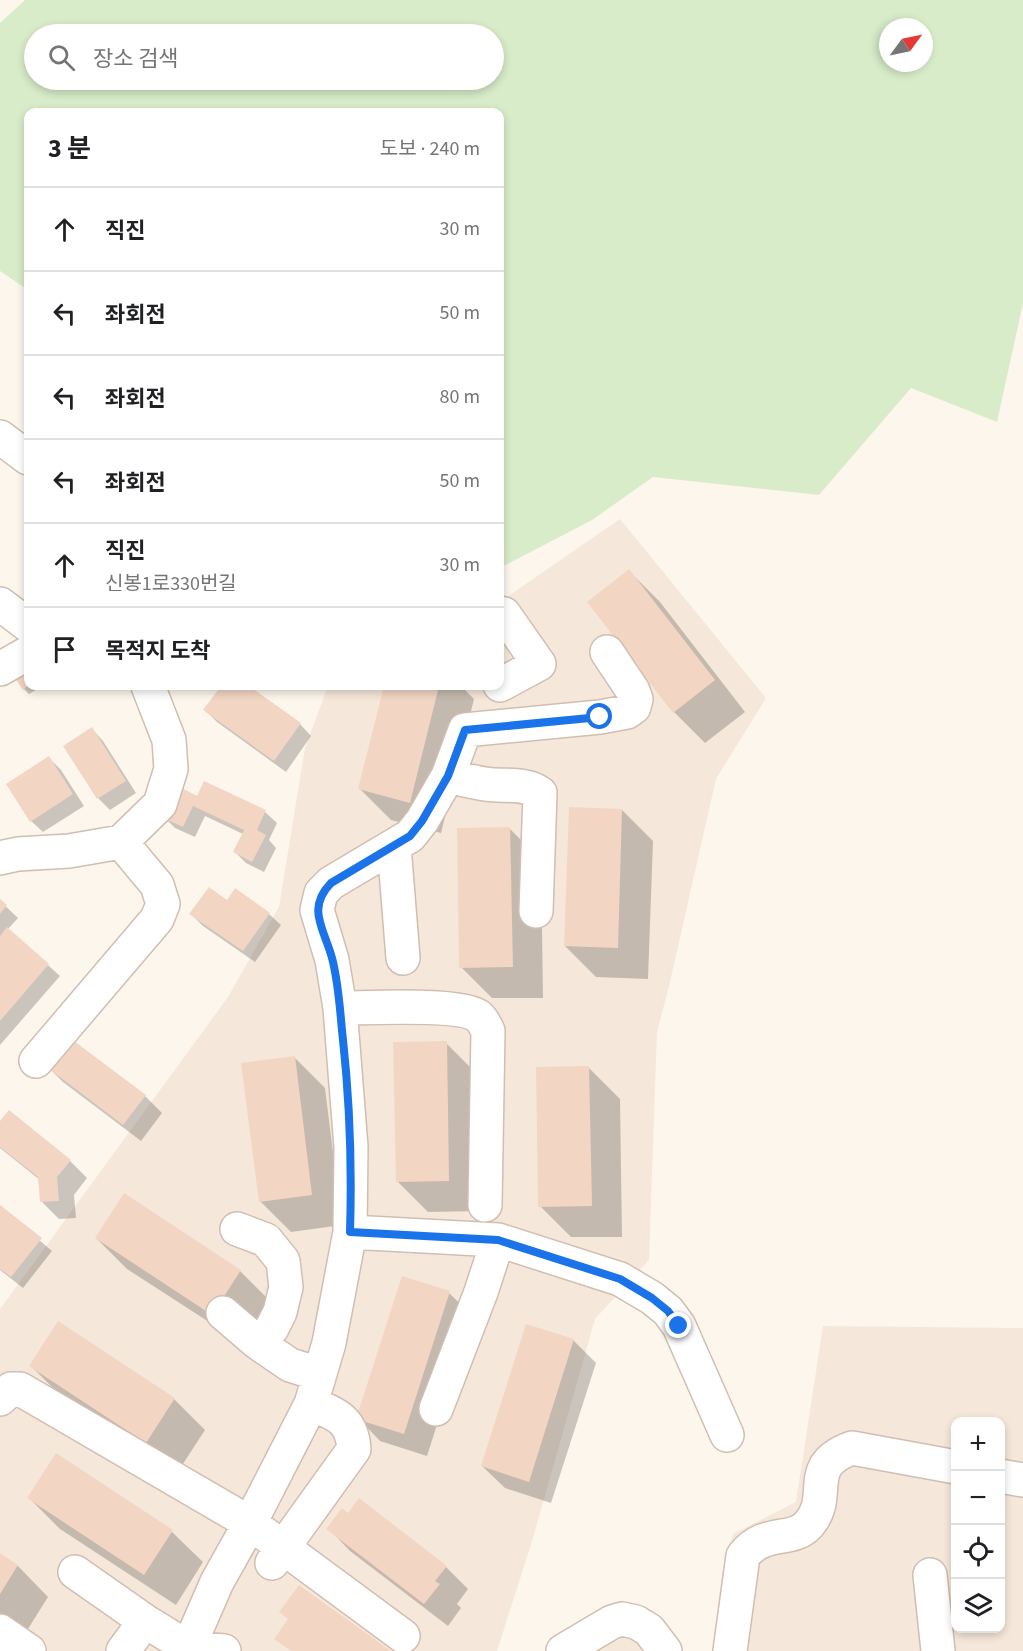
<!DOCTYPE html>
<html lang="ko">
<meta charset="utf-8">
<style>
:root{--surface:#fff;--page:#f6f6f6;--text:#202124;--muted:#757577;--line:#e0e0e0}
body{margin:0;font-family:"Source Sans 3","Noto Sans KR",sans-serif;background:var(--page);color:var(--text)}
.controls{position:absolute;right:18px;bottom:18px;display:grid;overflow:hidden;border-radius:12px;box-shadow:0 3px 9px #0003}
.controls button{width:54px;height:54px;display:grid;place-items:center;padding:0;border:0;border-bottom:2px solid var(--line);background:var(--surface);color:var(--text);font:30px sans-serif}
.compass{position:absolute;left:879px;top:18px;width:54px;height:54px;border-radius:50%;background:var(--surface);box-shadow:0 3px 9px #0003;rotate:57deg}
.stop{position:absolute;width:18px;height:18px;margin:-14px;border:4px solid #1a73e8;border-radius:50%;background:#fff}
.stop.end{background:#1a73e8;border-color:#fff;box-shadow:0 2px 6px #0008}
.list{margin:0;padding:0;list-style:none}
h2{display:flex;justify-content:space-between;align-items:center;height:78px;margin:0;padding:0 24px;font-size:26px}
h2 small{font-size:20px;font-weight:400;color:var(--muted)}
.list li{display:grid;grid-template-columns:39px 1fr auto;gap:18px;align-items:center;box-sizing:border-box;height:84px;padding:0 24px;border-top:2px solid var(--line)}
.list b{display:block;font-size:22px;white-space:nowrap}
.list p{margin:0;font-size:20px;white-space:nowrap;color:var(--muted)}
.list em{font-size:20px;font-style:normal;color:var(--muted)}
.icon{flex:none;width:33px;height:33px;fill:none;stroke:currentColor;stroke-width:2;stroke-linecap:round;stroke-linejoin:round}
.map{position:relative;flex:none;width:1023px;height:1651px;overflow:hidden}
.search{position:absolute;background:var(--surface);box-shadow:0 3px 9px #0003;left:24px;top:24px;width:480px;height:66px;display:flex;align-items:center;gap:15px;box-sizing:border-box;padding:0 21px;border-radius:33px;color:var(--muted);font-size:22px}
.panel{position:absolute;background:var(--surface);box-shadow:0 3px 9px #0003;left:24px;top:108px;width:480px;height:582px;border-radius:12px}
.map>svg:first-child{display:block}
</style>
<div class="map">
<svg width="1023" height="1651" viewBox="0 0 1023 1651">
<rect width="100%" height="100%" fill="#fdf6ec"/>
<!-- residential -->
<path fill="#f5e8da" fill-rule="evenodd" d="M 620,519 L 766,698 L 716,779 L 670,982 L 657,1033 L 649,1260 L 595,1319 L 533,1538 L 497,1651 L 0,1651 L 0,1309 L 228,997 L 279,907 L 305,748 L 328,686 L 500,686 L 500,600 L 504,599 Z
M 823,1326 L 1023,1328 L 1023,1651 L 712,1651 L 719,1647 L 722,1573 L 733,1534 L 796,1502 ZM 956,1422 L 1000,1422 L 1000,1628 L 956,1628 Z
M 608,1613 L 671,1651 L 548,1651 Z"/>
<!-- green -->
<path fill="#d8ecc9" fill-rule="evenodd" d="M 25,0 L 1023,0 L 1023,303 L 997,422 L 911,388 L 819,495 L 653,477 L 592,520 L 500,568 L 500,112 L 28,112 L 28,290 L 0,271 L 0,23 ZM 888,27 L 924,27 L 924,63 L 888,63 ZM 34,34 L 494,34 L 494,80 L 34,80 Z"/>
<!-- shadow -->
<path fill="#0003" d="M 629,571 L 660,602 L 745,712 L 705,743 L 674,712 Z
M 28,666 L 28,686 L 43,686 L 29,694 L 24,689 Z
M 223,686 L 246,686 L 300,724 L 311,736 L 286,772 L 217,722 L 205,710 Z
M 386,686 L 461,686 L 474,699 L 441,833 L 391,820 L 360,789 Z
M 92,729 L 103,741 L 136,793 L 110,810 L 98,798 Z
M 49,758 L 61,770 L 84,806 L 43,832 L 31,821 Z
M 205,783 L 265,812 L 277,823 L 269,840 L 276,848 L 264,872 L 246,863 L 235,852 L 243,834 L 205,816 L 195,837 L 175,828 L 163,816 L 198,798 Z
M 622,810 L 653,841 L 648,979 L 596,977 L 565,946 Z
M 510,829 L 541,860 L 543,998 L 492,998 L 461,967 Z
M 0,901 L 18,918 L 8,929 L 60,976 L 0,1045 Z
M 228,902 L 269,914 L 281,925 L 255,962 L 203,926 L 191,914 Z
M 446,1043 L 477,1074 L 480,1211 L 428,1212 L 397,1181 Z
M 294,1057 L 325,1088 L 342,1225 L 291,1232 L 260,1201 Z
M 46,1065 L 145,1096 L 162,1113 L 141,1141 L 63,1082 Z
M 589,1068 L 620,1099 L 622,1237 L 571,1237 L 540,1206 Z
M 0,1123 L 70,1161 L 87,1178 L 74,1195 L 76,1218 L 59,1219 L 42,1202 L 40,1180 L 0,1148 Z
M 0,1207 L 52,1251 L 23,1288 L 0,1270 Z
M 96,1238 L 240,1271 L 271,1302 L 243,1344 L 127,1269 Z
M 449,1293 L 472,1315 L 427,1456 L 380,1441 L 358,1418 Z
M 573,1340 L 596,1363 L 551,1503 L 505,1488 L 482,1466 Z
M 31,1366 L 174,1399 L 205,1430 L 177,1473 L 62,1397 Z
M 56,1456 L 172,1532 L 203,1562 L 176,1605 L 60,1529 L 29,1498 Z
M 328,1528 L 446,1567 L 468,1589 L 457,1604 L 461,1608 L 448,1626 L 350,1551 Z
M 0,1555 L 18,1566 L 48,1597 L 21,1640 L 0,1626 Z"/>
<!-- building -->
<path fill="#f3d5c3" d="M 629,569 L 715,680 L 673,713 L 587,602 Z
M 28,664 L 28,686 L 23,690 L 12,674 Z
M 221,686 L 249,686 L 301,723 L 274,761 L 203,710 Z
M 384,686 L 439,686 L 410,803 L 358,789 Z
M 92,727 L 126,781 L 97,799 L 63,746 Z
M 49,756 L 73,794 L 30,822 L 6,784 Z
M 204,781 L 266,810 L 257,830 L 266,835 L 252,862 L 233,852 L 244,830 L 193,806 L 183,827 L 161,817 L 176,785 L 197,796 Z
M 569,807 L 622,809 L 618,948 L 564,946 Z
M 510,827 L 513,967 L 459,968 L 457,828 Z
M 209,887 L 227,900 L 235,888 L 270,913 L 243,951 L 189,914 Z
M 0,899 L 7,905 L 0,914 Z
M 7,927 L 49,964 L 0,1021 L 0,936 Z
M 66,1035 L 146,1095 L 123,1125 L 44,1065 Z
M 447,1041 L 449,1181 L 396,1182 L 393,1042 Z
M 295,1056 L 312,1195 L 259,1202 L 241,1063 Z
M 589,1066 L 592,1206 L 538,1207 L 536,1067 Z
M 9,1110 L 71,1160 L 57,1177 L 59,1201 L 40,1202 L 38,1177 L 0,1147 L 0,1121 Z
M 124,1193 L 241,1270 L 212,1315 L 95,1238 Z
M 0,1205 L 42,1238 L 11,1277 L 0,1269 Z
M 402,1276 L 450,1291 L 404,1434 L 356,1419 Z
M 58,1321 L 175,1398 L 146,1443 L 29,1366 Z
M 526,1324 L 574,1339 L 529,1482 L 481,1466 Z
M 56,1453 L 173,1530 L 144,1575 L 27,1498 Z
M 359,1498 L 447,1566 L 435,1581 L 440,1584 L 424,1604 L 326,1529 L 342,1508 L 348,1513 Z
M 0,1553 L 18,1565 L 0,1594 Z
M 299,1585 L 391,1651 L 291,1651 L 274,1639 L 288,1619 L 279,1612 Z"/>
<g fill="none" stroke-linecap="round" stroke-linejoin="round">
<defs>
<path id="minor" d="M 0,437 L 28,458
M 0,604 L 28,625
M 500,613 L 504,614 L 539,664 L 500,685
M 0,669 L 28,653
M 448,776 C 460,779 473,782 485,784 C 503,787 525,782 540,793 L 536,911
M 394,846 L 403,958
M 0,858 L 18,854 L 69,851 L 121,842 L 160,804 L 171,769 L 169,740 L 148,686
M 340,1008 C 366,1008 460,1003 478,1016 C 483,1020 485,1025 488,1031 L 485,1205
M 36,1061 L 157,919 L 163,904 L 157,885 L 121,842
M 237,1229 L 266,1240 L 283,1261 L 286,1287 L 280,1312 L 272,1328 L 258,1343
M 350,1232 L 498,1240 L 620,1279 L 652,1298 L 668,1311 L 679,1326 L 727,1435
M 223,1313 L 258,1343 L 290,1365 L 319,1374
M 0,1399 L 11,1389 L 20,1389 L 250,1523 L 403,1636
M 436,1409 L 481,1292 L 498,1240
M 1000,1476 L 1023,1480
M 272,1563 L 354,1449 C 352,1419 336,1414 311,1404
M 75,1572 L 145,1621 L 189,1648 L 224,1651
M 930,1575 L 938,1651
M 0,1631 L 29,1651
M 123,1651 L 145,1621
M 187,1651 L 217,1582 L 250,1523 L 311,1404 L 329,1343 L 350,1232 L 351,1147 L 340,1008 L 332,960 L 317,910 L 321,893 L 331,883 L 410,836 L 422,821 L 448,776 L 465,730 L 600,717 L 627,712 L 634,707 L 636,699 L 633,691 L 607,652
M 563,1651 L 612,1622 L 622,1619 L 636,1622 L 649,1630 L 665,1651
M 730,1651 L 743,1556 C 766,1527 792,1544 809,1524 C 834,1495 802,1466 852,1448 L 956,1467"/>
</defs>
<!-- minor casing -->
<use href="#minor" stroke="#d1beb0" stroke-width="36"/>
<!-- minor -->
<use href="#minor" stroke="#fff" stroke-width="33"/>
</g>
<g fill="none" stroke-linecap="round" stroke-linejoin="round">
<!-- route -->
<path stroke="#1a73e8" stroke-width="8" d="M 600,717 L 465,730 L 448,776 L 422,821 L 410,836 L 331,883 C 306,909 324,928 332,958 C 339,984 340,1013 343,1040 C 350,1104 352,1167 350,1232 L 498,1240 L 620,1279 L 652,1298 L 668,1311 L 679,1326"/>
</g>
</svg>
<div class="controls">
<button>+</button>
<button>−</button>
<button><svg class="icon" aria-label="locate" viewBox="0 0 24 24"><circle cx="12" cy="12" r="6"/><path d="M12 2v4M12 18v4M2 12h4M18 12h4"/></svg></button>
<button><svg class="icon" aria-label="layers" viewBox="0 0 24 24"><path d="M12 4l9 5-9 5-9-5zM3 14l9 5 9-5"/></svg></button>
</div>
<svg class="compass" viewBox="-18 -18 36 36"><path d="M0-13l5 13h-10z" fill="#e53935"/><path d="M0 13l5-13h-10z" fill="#757577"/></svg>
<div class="stop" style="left:600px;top:717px"></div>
<div class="stop end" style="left:679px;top:1326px"></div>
<div class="search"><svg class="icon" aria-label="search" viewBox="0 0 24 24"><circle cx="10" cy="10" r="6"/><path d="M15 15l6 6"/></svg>장소 검색</div>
<section class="panel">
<h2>3 분<small>도보 · 240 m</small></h2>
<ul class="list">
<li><svg class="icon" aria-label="ahead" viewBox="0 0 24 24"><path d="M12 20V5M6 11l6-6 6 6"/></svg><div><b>직진</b></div><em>30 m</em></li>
<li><svg class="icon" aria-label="left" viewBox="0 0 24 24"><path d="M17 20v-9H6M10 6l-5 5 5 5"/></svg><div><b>좌회전</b></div><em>50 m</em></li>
<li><svg class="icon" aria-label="left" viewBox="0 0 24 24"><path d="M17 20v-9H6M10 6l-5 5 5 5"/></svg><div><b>좌회전</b></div><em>80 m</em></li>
<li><svg class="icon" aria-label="left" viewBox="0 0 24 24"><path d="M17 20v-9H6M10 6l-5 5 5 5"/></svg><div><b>좌회전</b></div><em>50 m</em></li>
<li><svg class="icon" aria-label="ahead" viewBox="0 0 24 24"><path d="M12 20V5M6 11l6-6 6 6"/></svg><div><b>직진</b><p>신봉1로330번길</p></div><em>30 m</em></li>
<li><svg class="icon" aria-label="arrive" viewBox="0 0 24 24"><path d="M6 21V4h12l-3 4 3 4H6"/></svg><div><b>목적지 도착</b></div></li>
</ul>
</section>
</div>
